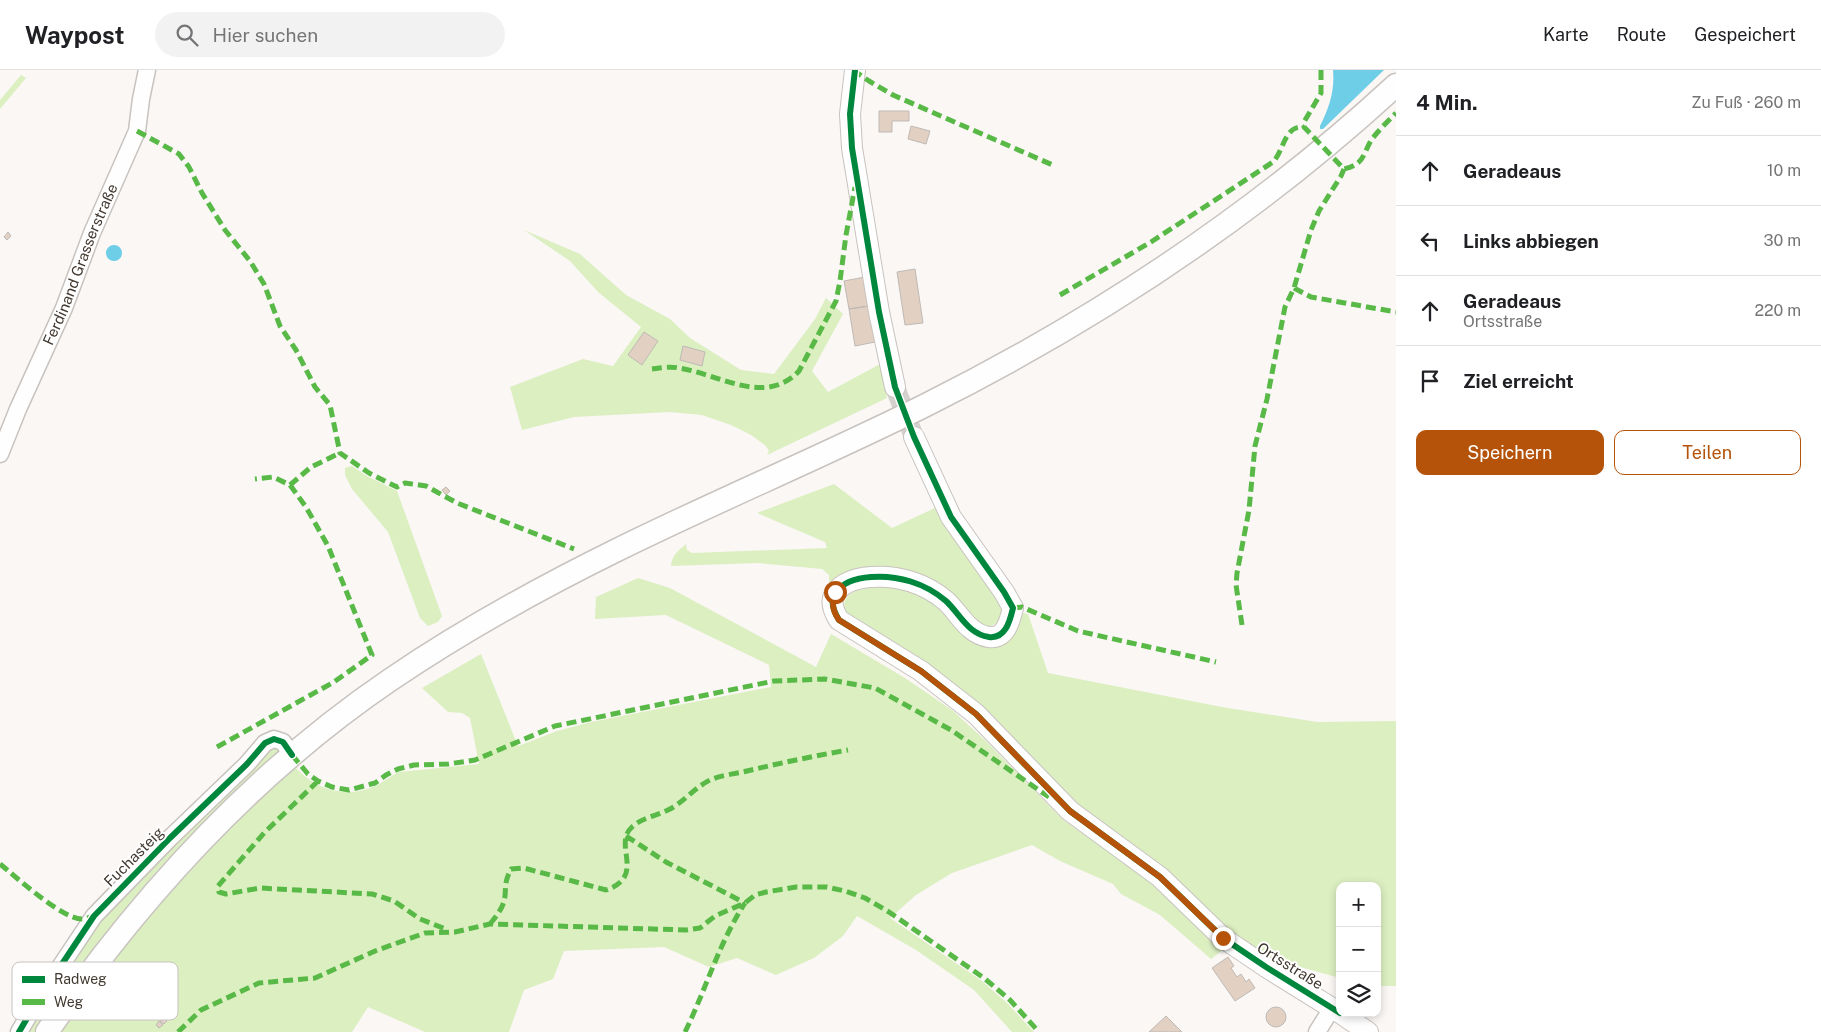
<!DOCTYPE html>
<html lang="de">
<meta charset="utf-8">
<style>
:root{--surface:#fff;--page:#f2f2f2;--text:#202124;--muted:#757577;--line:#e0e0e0;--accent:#b45309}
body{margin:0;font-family:"Public Sans",sans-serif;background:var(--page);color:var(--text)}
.controls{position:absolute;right:15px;bottom:15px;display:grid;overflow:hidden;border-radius:10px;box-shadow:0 2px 8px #0003}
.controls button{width:45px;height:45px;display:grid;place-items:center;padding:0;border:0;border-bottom:1px solid var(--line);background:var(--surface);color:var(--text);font:25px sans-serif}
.stop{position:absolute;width:15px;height:15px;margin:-11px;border:4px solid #b45309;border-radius:50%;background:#fff}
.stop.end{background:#b45309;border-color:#fff;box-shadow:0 1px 5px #0008}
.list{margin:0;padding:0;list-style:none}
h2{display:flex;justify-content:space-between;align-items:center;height:65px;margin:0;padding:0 20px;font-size:21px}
h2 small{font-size:16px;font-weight:400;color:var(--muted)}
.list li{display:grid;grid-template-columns:32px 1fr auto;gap:15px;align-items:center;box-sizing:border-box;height:70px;padding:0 20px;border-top:1px solid var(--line)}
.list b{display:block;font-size:19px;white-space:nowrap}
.list p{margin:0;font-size:16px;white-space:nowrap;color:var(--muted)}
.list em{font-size:16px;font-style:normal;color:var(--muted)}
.actions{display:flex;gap:10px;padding:15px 20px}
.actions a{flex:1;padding:11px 0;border:1px solid var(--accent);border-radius:10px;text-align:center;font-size:18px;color:var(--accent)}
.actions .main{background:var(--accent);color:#fff}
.icon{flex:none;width:28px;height:28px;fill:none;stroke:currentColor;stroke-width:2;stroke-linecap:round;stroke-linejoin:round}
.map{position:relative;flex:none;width:1396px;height:962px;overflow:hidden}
header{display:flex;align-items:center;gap:30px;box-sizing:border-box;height:70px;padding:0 25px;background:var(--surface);border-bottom:1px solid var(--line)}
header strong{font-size:24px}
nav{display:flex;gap:28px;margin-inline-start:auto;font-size:18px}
.search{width:350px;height:45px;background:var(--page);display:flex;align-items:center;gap:12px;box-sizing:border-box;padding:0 18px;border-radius:28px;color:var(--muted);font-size:19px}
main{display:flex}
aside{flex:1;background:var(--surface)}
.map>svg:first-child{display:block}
</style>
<header>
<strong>Waypost</strong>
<div class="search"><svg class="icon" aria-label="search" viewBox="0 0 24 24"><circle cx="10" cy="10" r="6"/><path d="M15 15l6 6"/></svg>Hier suchen</div>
<nav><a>Karte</a><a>Route</a><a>Gespeichert</a></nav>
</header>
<main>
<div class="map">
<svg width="1396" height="962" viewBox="0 0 1396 962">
<rect width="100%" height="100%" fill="#faf7f5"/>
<!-- green -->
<path fill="#dcefc1" d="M 21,5 L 26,8 L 0,39 L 0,30 Z
M 524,160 L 580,184 L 626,225 L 670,249 L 690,268 L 741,300 L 774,304 L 815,249 L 826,228 L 843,244 L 812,301 L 828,322 L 882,293 L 887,328 L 767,385 L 769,381 L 766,376 L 751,365 L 731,355 L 702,345 L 670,342 L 574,347 L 522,360 L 510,317 L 583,289 L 613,296 L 641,257 L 598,222 L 570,191 Z
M 352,396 L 367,406 L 397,421 L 442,546 L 438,552 L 428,556 L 420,548 L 388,462 L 352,419 L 345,405 L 345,398 Z
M 834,414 L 892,458 L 937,437 L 1006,539 L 1002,550 L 989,557 C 972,551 966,535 953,524 C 919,495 866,486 829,513 L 829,505 L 822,499 L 758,493 L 671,496 C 672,485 678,481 686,474 L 687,480 L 692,483 L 827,478 L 825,472 L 757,443 Z
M 638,508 L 670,518 L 816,597 L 831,564 L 905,608 L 952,640 L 986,671 L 1062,749 L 1164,821 L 1224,879 L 1211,889 L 1160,845 L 1121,824 L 1113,814 L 1060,791 L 1032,775 L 952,803 L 916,825 L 890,848 L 982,911 L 1007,933 L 1034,962 L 1012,962 L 974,920 L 916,880 L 857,846 L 843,866 L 814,888 L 776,905 L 737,888 L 709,897 L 664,877 L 564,881 L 553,909 L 524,920 L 509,962 L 425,962 L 368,937 L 352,962 L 61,962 C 107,895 158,831 214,773 C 240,746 268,722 296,698 C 316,720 347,729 375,716 C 384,712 390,706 399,702 L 479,694 L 470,648 L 462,643 L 448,642 L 422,618 L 481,584 L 518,676 L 557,661 L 591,652 L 771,617 L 769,595 L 666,545 L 595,549 L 596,527 Z
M 883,517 C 897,519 911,520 924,527 C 948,540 971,584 999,575 C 1015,571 1018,557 1023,543 L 1028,544 L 1048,603 L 1222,637 L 1317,652 L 1396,651 L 1396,916 L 1377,916 L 1377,816 L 1340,816 L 1340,908 L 1293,895 L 1288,903 L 1225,860 L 1075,735 L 847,546 C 835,520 865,518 883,517 Z
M 274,672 L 280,681 C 241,716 202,752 166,791 C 118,844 75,903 34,962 L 22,962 L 96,849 Z"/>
<!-- water -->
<path fill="#6ecee8" d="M 1333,0 L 1384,0 L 1323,59 L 1320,59 L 1320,56 C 1329,38 1335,21 1333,0 Z
M106 183a8 8 0 1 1 16 0a8 8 0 1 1-16 0Z"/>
<!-- building -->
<path fill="#e2d1c3" stroke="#bfb9b5" d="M 879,41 L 909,41 L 909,51 L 892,51 L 892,62 L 879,62 Z
M 911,56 L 930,61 L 926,74 L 908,69 Z
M 8,162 L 11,166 L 7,170 L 4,167 Z
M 915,199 L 923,253 L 905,255 L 897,202 Z
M 865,207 L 869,236 L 849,239 L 844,211 Z
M 869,236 L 875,272 L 855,276 L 849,239 Z
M 644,262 L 658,271 L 642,295 L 628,285 Z
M 683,276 L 705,282 L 702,296 L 680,290 Z
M 446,417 L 450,421 L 446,425 L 442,420 Z
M 1228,887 L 1234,896 L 1231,898 L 1237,907 L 1241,904 L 1246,912 L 1249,909 L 1255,918 L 1235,931 L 1212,898 Z
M1266 947a10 10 0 1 1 20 0a10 10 0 1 1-20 0Z
M 1166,946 L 1182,962 L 1149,962 Z
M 163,947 L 167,951 L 164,954 L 160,951 Z
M 159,951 L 163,955 L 159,958 L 156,955 Z"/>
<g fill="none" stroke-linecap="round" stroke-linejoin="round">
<!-- tertiary-tunnel -->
<path stroke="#d5d1ce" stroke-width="20" stroke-dasharray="20 10" stroke-linecap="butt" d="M 895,317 L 914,367"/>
<defs>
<g id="minor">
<path id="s1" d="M 0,384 L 18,339 L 64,238 L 92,163 L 137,61 L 141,29 L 147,0"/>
<path d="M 19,962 L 36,933 L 94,846 L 170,768 L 247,694 L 265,673 L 274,669 L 283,672 L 292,685"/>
<path d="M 1317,962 L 1332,938"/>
</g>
<path id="tertiary" d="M 855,0 L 850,44 L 852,78 L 879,242 L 895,317
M 914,367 L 951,447 L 1004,522 L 1013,538 C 1010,550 1006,569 989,567 C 968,564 960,544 946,531 C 925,513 898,505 871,507 C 858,508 844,511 836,522 C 829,531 834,542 839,550 L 921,601 L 976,644 L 1070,741 L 1160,807 L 1223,868 L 1266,897 L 1340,943
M 1340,943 L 1368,962"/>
<path id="secondary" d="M 47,962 C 141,826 253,703 390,610 C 462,561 538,519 615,481 C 718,430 824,386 926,335 C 1096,250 1256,144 1396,15"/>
</defs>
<!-- minor casing -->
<use href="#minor" stroke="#c8c3bf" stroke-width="19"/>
<!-- tertiary casing -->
<use href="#tertiary" stroke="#c8c3bf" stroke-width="22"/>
<!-- secondary casing -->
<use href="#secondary" stroke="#c8c3bf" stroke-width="25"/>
<!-- minor -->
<use href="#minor" stroke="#fefefe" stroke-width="16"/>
<!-- tertiary -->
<use href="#tertiary" stroke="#fefefe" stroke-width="20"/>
<!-- secondary -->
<use href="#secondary" stroke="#fefefe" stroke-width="22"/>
<!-- quiet -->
<path stroke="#58b947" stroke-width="5" stroke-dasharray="10 5" stroke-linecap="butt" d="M 853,0 L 869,11 L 893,25 L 1055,96
M 1321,0 L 1321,23 L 1304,52 L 1304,57 L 1344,99 C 1365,94 1362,85 1372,69 C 1379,60 1388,51 1396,43
M 137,61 L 179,84 L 189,97 L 202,123 L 225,160 L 250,191 L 264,214 L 280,256 L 296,280 L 315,317 L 330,335 L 340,383 L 369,403 L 397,417 L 405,413 L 426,416 L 457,433 L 574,479
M 1294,218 L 1311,227 L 1396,242
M 1060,225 L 1151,172 L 1273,92 C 1284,81 1284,55 1304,57
M 652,299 C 660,298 670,296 679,298 C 719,304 765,337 799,301 L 836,231 L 840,211 L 846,165 L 855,117
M 290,415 L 311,397 L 340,383
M 1013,538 L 1022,537 L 1078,561 L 1216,592
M 1242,555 L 1236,515 L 1237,503 L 1249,440 L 1255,376 L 1267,329 L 1285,237 L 1294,218 L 1311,160 L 1319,141 L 1341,106 L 1344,99
M 217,677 L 334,612 L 372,585 L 328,476 L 306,437 L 290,415 L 273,407 L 255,409
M 292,685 L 308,704 L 318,711 L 332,717 L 349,720 L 375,713 L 386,705 L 398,699 L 414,695 L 448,694 L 475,690 L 555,656 L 774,611 L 825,609 L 875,618 L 951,660 L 1049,727
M 318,711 L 264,763 L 218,816 L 219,822 L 226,824 L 260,818 L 372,824 L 394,831 L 420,849 L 448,860
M 626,766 L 666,792 L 745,833
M 0,794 C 16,807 62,849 82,849 C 86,849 90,847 94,846
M 490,854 C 497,845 504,837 505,826 C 506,813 505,811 511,799 L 524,798 L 606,820 C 647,806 612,775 632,757 C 643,747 657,746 670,739 C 685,731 694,718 710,710 C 721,705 735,704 747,701 C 780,693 814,686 848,680
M 178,962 L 201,940 L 259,913 L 315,908 L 375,881 L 425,863 L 455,862 L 490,854 L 686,860 L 700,858 L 715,846 L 745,833 L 755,825 L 766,822 L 796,817 L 826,817 L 845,821 L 865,828 L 889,842 L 984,908 L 1010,930 L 1039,962
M 685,962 C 706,919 719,873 745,833"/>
<defs>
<path id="cycleway" d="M 855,0 L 850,44 L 852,78 L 879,242 L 895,317 L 914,367 L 951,447 L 1004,522 L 1013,538 C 1010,550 1006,569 989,567 C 968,564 960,544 946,531 C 925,513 898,505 871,507 C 858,508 844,511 836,522 C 829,531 834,542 839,550 L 921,601 L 976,644 L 1070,741 L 1160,807 L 1223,868 L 1266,897 L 1340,943
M 19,962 L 36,933 L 94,846 L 170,768 L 247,694 L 265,673 L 274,669 L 283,672 L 292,685"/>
</defs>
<!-- cycleway casing -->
<use href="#cycleway" stroke="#fff" stroke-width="9"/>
<!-- cycleway -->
<use href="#cycleway" stroke="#00873e" stroke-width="6"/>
</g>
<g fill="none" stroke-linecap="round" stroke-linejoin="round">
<!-- route -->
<path stroke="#b45309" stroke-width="6" d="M 835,522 C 832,534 832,540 839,550 L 921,601 L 976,644 L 1070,741 L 1160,807 L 1223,868"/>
</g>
<g text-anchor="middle" stroke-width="4" stroke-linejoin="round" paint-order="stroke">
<!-- street labels -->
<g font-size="15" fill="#413830" stroke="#fff">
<text dy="5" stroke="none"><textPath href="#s1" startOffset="206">Ferdinand Grasserstraße</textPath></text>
<text transform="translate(134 787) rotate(-45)" y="5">Fuchasteig</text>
<text transform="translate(1290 896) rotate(32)" y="5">Ortsstraße</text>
</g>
</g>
<!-- legend -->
<rect x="12" y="892" width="166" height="58" rx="8" fill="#fff" stroke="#c6c3c1" stroke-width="1"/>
<rect x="22" y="906" width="23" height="7" fill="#00873e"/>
<rect x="22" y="929" width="23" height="6" fill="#58b947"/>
<g font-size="14" fill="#413830">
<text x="54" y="914">Radweg</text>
<text x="54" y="937">Weg</text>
</g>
</svg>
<div class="controls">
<button>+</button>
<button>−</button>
<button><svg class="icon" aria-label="layers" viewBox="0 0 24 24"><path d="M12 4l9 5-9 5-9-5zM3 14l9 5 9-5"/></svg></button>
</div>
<div class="stop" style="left:835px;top:522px"></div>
<div class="stop end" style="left:1223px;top:868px"></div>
</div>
<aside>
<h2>4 Min.<small>Zu Fuß · 260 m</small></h2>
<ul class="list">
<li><svg class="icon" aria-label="ahead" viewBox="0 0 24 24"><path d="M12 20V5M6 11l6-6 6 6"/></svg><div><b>Geradeaus</b></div><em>10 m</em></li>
<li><svg class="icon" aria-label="left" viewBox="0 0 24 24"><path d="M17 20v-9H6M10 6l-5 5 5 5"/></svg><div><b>Links abbiegen</b></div><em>30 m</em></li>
<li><svg class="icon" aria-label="ahead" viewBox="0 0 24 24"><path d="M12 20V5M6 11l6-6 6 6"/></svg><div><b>Geradeaus</b><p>Ortsstraße</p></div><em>220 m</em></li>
<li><svg class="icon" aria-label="arrive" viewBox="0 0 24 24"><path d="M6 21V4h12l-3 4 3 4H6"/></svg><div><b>Ziel erreicht</b></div></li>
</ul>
<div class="actions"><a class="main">Speichern</a><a>Teilen</a></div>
</aside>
</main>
